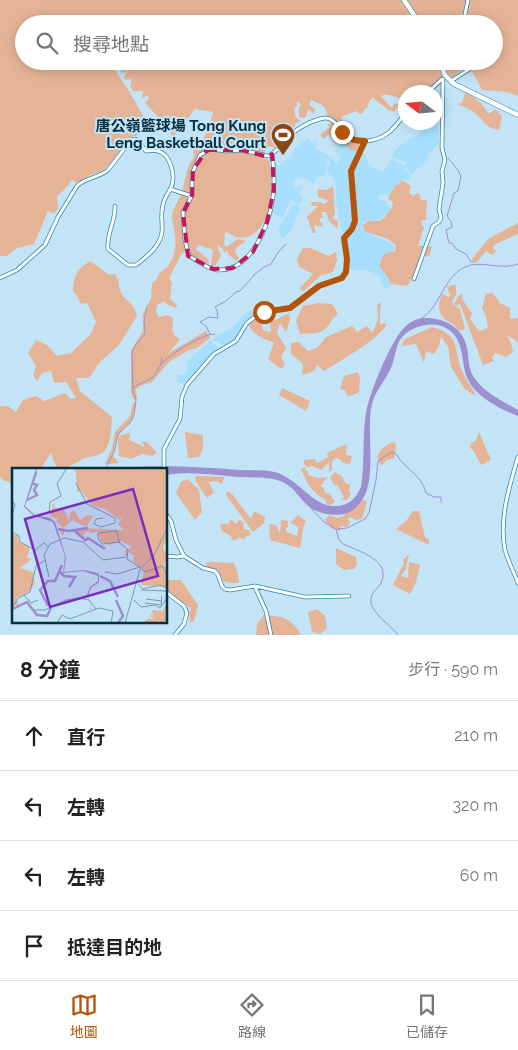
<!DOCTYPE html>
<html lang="zh-TW">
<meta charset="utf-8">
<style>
:root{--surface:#fff;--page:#f6f6f6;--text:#222;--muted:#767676;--line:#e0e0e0;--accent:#b45309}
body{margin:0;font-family:Raleway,"Noto Sans TC",sans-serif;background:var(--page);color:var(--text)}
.compass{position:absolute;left:398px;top:85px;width:45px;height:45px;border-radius:50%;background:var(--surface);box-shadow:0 2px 12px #0003;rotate:286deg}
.stop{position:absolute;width:15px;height:15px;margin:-11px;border:4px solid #b45309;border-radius:50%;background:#fff}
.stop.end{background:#b45309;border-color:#fff;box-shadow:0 1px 5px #0008}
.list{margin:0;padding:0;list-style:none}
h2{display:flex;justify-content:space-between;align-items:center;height:65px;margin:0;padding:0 20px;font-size:21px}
h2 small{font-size:16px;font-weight:400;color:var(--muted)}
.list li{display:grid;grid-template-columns:32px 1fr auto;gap:15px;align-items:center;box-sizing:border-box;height:70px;padding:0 20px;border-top:1px solid var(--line)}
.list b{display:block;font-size:19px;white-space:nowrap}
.list em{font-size:16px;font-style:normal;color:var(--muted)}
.icon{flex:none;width:28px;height:28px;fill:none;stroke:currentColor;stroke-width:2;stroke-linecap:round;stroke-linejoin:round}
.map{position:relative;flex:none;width:518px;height:635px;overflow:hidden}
.search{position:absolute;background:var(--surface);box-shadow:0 2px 12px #0003;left:15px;right:15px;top:15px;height:55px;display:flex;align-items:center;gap:12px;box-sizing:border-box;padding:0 18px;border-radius:28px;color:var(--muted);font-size:19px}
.sheet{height:345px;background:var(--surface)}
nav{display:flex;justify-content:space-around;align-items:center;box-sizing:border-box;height:70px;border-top:1px solid var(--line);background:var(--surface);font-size:14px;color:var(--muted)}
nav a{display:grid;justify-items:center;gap:2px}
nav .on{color:var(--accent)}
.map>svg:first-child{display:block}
</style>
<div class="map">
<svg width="518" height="635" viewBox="0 0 518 635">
<rect width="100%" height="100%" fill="#c3e4f7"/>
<!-- built -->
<path fill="#a6defc" d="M 439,114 L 439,144 L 428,155 L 428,159 L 411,175 L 407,170 L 405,162 L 393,157 L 393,152 L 407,140 L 417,136 L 430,123 L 436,122 L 436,117 Z
M 308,138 L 310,143 L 317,138 L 315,148 L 332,157 L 336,164 L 341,158 L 335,151 L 342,142 L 359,151 L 352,165 L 350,175 L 353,223 L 350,228 L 342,233 L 336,201 L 336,185 L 334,179 L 328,173 L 327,167 L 330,165 L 329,162 L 331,158 L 327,162 L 326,172 L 324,176 L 317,177 L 313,184 L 303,177 L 300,179 L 298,177 L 292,183 L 294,188 L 303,186 L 299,193 L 303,198 L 299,205 L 290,198 L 283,218 L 273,214 L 276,197 L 274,193 L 275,165 L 280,165 L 292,155 L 294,149 Z
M 361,154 L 364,154 L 370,166 L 383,172 L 392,159 L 404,165 L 406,171 L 411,176 L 407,181 L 403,179 L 400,183 L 395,184 L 388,196 L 385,194 L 378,196 L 378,199 L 385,201 L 393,212 L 392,215 L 386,215 L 378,220 L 364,222 L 357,220 L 352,174 L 354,166 Z
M 294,204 L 300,208 L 291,231 L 282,239 L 278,229 Z
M 356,221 L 364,223 L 361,229 L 376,237 L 387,241 L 395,247 L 393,251 L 382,257 L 379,267 L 388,271 L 392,285 L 386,289 L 384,288 L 380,277 L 374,273 L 367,270 L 347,270 L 347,247 L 344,238 Z
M 265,303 L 265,309 L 250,318 L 235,340 L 224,345 L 212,340 L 220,334 L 231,329 L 244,314 Z
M 210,340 L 219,348 L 187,383 L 178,383 L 176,378 L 177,374 L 185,375 L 187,367 L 186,363 Z"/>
<!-- green -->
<path fill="#e5b497" d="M 0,0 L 518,0 L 518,96 L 507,92 L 482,90 L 473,73 L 467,66 L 451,78 L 446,71 L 440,81 L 441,84 C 432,94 418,92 406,92 L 405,104 L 404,98 C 395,99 389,92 381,96 L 392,108 L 394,104 L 401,104 L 402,107 L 395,109 L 396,111 L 390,111 L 373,98 L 370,100 L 367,106 L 369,106 L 364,110 L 363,113 L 359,114 L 356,111 L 341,117 L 344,126 L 336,121 L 335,129 L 343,126 L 348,136 L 353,133 L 360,146 L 364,145 L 364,151 L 349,150 L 349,147 L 341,142 L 337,136 L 327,135 L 325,138 L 322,138 L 321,134 L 330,127 L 328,125 L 331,122 L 327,116 C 328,105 319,104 311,100 L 309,105 L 315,109 L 314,113 L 312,113 L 308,109 L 306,117 L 303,118 L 299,117 L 299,108 L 301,104 L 297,101 L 297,105 L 294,109 L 296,118 L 300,120 L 298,123 L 296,123 C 292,133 280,138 275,148 L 270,146 L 265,150 L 264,155 L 262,154 L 261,157 L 269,160 L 271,170 L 274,174 L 272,176 L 271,182 L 272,183 L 272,201 L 269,216 C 264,220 263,225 259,229 C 254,236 244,239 236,237 C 232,236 230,233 225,232 L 224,244 L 226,247 L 238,239 L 246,241 L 236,248 L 235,252 L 239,258 L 236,261 L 229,255 L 227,251 L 224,253 L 223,249 L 217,245 L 221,256 L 215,266 L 211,266 L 213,250 L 199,245 L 196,249 L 208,259 L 209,265 L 204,261 L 195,262 L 190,260 L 192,255 L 186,252 L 182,253 L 169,278 L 172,283 L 170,299 L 177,305 L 176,308 L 166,304 L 164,301 L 157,305 L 156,311 L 158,317 L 168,315 L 173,318 L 172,330 L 175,336 L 180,339 L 169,353 L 206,331 L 210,338 L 197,348 L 189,350 L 169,362 L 152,382 L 140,386 L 137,389 L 136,388 L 137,400 L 133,399 L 131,392 L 131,350 L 143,331 L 143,314 L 151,298 L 152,283 L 156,280 L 160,272 C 173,266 177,248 175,235 C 174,228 172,222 172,215 C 173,207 179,201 181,194 C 186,181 185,168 194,157 L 193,152 L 196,143 L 201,142 L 208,131 L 213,112 L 195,109 L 188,118 L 183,119 L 179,123 L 181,127 L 173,137 L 160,119 L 145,103 L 149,98 L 147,95 L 142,99 L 143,91 L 133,91 L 130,86 L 132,79 L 125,80 L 124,77 L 128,70 L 124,73 L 120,72 L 127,65 L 127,61 L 494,61 L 494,24 L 24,24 L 24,61 L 126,61 L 115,70 L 129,91 L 148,124 L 136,136 L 132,136 L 119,154 L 103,171 L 90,175 L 77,183 L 72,180 L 64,190 L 57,196 L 58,208 L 54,214 L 48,211 L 34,244 L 17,248 L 7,256 L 0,256 Z
M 465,93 C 477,97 483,105 489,114 L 495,109 L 502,116 L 499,130 C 486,128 485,122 476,114 C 472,109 464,108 458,104 L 462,103 Z
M 402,180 L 411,186 L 409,193 L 413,196 L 417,193 L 420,195 L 421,200 L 427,200 L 426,220 L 422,220 L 421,225 L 424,227 L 418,246 L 432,246 L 429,256 L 422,257 L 415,275 L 407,286 L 391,284 L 388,277 L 379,266 L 384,254 L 395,251 L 396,245 L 388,239 L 364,231 L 363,225 L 368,221 L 380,221 L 386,216 L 393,206 L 392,201 L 388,200 C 389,194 393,191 395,185 L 400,184 Z
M 333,186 L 335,214 L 332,218 L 338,221 L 338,229 L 329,221 L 326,212 L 321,212 L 323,217 L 319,219 L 323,227 L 314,225 L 316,233 L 313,233 L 307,217 L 318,206 L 312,206 L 311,202 L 318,202 L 325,204 L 328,200 L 318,197 L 318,189 L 327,190 Z
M 518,223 L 518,234 L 494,245 L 493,248 L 496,251 L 492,255 L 486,251 L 477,262 L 471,260 L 488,239 Z
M 303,248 L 310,248 L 329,256 L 336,252 L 337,260 L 333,272 L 320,276 L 304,291 L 299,289 L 313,274 L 299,267 L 297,259 Z
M 90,261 L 108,274 L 115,274 C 120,281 118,286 121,293 C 126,302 134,302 137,316 L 119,345 L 100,362 L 89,378 L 76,378 L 80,391 L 112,417 C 111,428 112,451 98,455 C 94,457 90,456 86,458 C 75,462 69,469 57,469 L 51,453 L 43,465 L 44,469 L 14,469 L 13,496 L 10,482 L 4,481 L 0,477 L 0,407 L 2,406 L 8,406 L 16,412 L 23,400 L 36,396 L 44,401 L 65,393 L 71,399 L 76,398 L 66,382 L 54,383 L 51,371 L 42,373 L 37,381 L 33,375 L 36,366 L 28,353 L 36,340 L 47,345 L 57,356 L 71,353 L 90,335 L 96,322 L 87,303 L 81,304 L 77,296 L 73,291 C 74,275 76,270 90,261 Z
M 453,285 L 456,285 L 456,295 L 452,301 L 453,305 L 460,309 L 465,329 L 459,331 C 453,322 453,325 446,320 C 437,313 438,303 442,294 L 449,297 L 450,295 L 447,287 Z
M 493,293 L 500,303 L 510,308 L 510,319 L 518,318 L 518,344 L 515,340 L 507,335 L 511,343 L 513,352 L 506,357 L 495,353 L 492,358 L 494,361 L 483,365 L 460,304 L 456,306 L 454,304 L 460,294 L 463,294 L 462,299 L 472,313 L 470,319 L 479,331 L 488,328 L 486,316 L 482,308 L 486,294 Z
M 382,302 L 380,308 L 380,324 L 387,323 C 383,337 338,362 324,371 L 317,365 L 314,371 L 302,375 L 303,364 L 291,354 L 291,343 L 299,342 L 308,351 L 318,347 L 326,337 L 352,326 L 357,332 L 367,326 L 372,333 L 378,319 L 377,305 Z
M 318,303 L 332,304 L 338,314 C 332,318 331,322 327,327 C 321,335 310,333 300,334 L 296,320 L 303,306 Z
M 289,313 L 290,320 L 286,332 L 280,323 L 277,333 L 286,348 L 281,357 L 285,365 L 281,369 L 268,359 L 274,343 C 264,339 252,335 248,323 L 263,316 L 261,322 L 263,330 L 271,332 L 270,318 L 276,320 Z
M 432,327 C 463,336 452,349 463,373 C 466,380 471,387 475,393 L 475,396 L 464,388 L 451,367 L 448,347 L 441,336 L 439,346 L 434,354 L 426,351 L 424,363 L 416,344 L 401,346 L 405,339 Z
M 358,372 L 360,377 L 359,392 L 353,395 L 347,396 L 345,390 L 340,389 L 344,376 Z
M 282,388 L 310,401 L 306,411 L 279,395 Z
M 133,402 L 137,402 L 133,419 L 118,436 L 113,456 L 119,463 L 105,464 L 112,448 L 115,432 L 130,416 Z
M 185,432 L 203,435 L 203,448 L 199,457 L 188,458 Z
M 479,432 L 491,460 L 481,465 L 473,450 L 470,448 L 471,443 L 476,440 Z
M 130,433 L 129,440 L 145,447 L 142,441 L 147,442 L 157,453 L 152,456 L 142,454 L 131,459 L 119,456 L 118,438 L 121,435 Z
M 392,442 L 396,443 L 394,458 L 387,460 L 381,466 L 377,457 L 381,449 Z
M 347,444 L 346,455 L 352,456 L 350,464 L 343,463 L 341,460 L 336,458 L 332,461 L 332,470 L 329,472 L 329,462 L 321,470 L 313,466 L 307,467 L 304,464 L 304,460 L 315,459 L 317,463 L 328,457 L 327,453 Z
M 305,467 L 305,470 L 308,471 L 308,475 L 318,478 L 328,477 L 320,486 L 324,488 L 325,493 L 330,494 L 335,502 L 329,505 L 326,504 L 326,500 C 312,493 306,482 301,469 Z
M 335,472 L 342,476 L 345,483 L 351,485 L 349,490 L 351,494 L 347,500 L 341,500 L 344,497 L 337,485 L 334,485 L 330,477 Z
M 195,476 L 224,477 L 222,484 L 216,481 L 209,482 L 214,493 L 207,498 L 196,482 Z
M 188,479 L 199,490 L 202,512 L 195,520 L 176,493 L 181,482 Z
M 227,491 L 233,495 L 251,519 L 254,511 L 265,517 L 264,523 L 253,532 L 226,495 Z
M 363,500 L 367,501 L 362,519 L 356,520 L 350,517 L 348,519 L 350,522 L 347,527 L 341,526 L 340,531 L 331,528 L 325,520 L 329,515 L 337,518 L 344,516 L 345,514 L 357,507 Z
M 413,511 L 419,511 L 425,537 L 429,540 L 429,545 L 396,529 L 406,521 Z
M 298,515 L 306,521 C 301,530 303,538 300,548 L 270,540 L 269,524 L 276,525 L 280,533 L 281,520 L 288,521 L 288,527 L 286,528 L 286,532 L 297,536 L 299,527 L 290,523 Z
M 231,519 L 236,524 L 239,520 L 243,521 L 244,529 L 249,530 L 251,535 L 246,536 L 244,540 L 239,537 L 238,539 L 232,540 L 231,536 L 222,531 L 220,524 L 228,524 Z
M 336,548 L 356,557 L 357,565 L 354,569 L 344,570 L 336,564 Z
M 409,554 L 406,569 L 401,576 L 408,578 L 409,562 L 420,565 L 416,582 L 410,594 L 393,585 L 404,563 L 403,560 Z
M 210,562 L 234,563 L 238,573 L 239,583 C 224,583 224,583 216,570 L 204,566 L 207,565 L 206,563 Z
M 168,580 L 181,580 L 198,605 L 194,621 L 190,623 L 189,613 L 191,609 L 166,589 L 166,581 Z
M 317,609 L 325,616 L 327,628 L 320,634 L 312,632 L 308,612 Z
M 264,615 C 282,616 292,618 301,635 L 256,635 L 257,624 Z"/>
<!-- water -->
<path fill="#9c90d0" d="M 423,318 C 442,317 463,326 467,348 C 469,357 468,366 472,374 C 481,391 502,401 518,410 L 518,416 C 502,410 481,399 471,385 C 461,370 465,356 458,341 C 448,319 419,321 403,336 C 395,344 396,357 391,368 C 386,380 375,391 372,404 C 364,436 384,498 347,513 C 337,517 320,514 311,508 C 298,499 297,488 280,481 C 267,476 252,478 238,477 C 214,475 190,471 166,475 L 166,469 L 115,469 C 157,464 198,467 240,470 C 253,471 266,469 278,473 C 298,480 314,506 333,506 C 347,507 355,500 361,487 C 365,463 362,437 366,413 C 369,394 390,343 403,329 C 408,323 415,319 423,318 Z"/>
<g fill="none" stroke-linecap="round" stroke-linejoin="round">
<!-- stream -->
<path stroke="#9c90d0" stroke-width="1" d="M 448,158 L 458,170 L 461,177 L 458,191 L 454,193 L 447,216 L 451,221 L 452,227 L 446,230 L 449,243 L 452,243 L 456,249 L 466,254 L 471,262 L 475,262
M 422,318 C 426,315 430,312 433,307 C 444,292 450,270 471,265 C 487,262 500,270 518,264
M 210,334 L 206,326 L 200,322 L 209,317 L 218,318 L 217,310 L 215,307 L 226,301 L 236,292 L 240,291 L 256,273 L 264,267 L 271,264 L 279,251 L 286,244
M 161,364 L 162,358
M 133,388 C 139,383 146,382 153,377 C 157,373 158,368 161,364 C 169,355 203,333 215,334
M 105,469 L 114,452 L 118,434 L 130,423 L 134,415 L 136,399 L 133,392 L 132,352 L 137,343 L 145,334 L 144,321 L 147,307
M 309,506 L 324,522 L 336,529 L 339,540 L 343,544 C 358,551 392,560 381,583 C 379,588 371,592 371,599 C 369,612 392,626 398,635
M 338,529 L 347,528 L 365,519 L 369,513 L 376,480 L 378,461 L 391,452 L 396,454 C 404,468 422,475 426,493 L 434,497 L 441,497 L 441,502"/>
<defs>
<path id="street" d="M 463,24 L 468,0
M 451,81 L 471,68 L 473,61
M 428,92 L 442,79
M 272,154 C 274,169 275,183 273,197 C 269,226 251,272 217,270 C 207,269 197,260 189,256 L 185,240 L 183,213 L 192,195 L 192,174 L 200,155 L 210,149 L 226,151 L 242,150 L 268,156 C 276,153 279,146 285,140 C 294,130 311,120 325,118 C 334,117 339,129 345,135 C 356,145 376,142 388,133 C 395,128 400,120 406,113
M 170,189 L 192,196
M 0,278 L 17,270 L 45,245 L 58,217 L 77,186 C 86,177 99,178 108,170 L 131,140 L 136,139 L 146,151 C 150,151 154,150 158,151 C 171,154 176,177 171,188 C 168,194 164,198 163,205 C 160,215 163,223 162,232 C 160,247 146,257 136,265 L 128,265 L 108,249 C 106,234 116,221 115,206
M 414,279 L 433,226 L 439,222 L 441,218 L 439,209 L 443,183 L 442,171 L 445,160 L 442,148 L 443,79
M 518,457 C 509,487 499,519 505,550 C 508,561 514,572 518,583
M 164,469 L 164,449 L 180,419 L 182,397 L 187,385 L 214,354 L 236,341 L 247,323 L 260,313 L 290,308 L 319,286 L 342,278 L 346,272 L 347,259 L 344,238 L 352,229 L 355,221 L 351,171 L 365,141
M 166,514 L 171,521 L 176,540 L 184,556 L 203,568 L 215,571 L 218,575 L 222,586 L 225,589 L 230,590 L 255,586 L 305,597 L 349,596
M 166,556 L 177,557 L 184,556
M 255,587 L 266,611 L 271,635
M 166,592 L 184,606 L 187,613 L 184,624 L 175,635"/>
<path id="secondary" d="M 404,0 L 420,24
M 439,61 L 445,75 L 454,84 L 518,115"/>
</defs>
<!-- street casing -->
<use href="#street" stroke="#2788b3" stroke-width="4.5"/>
<!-- secondary casing -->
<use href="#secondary" stroke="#2788b3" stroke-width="5.5"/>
<!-- street -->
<use href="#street" stroke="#fff" stroke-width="3"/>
<!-- secondary -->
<use href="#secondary" stroke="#fff" stroke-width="4.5"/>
</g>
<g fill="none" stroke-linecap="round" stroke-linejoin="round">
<!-- route -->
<path stroke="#b45309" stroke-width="6" d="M 264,312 L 290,308 L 319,286 L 342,278 L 346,272 L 347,259 L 344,238 L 352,229 L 355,221 L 351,171 L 365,141 L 354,140 L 342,132"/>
</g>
<!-- marked area -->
<path fill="none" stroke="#c2185b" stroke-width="4" stroke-dasharray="10 6" stroke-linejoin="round" d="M 207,150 L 242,150 L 268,157 L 272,154 L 274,189 L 267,222 L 253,252 L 233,268 L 213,269 L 188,256 L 183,213 L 192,195 L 193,170 Z"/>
<!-- icons -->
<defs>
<symbol id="stadium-pin" viewBox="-11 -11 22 30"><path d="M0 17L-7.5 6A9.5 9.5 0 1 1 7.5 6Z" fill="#894716" stroke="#c3e4f7"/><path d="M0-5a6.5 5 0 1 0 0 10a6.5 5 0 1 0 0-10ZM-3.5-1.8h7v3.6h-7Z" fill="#fff"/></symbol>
</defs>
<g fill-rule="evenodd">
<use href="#stadium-pin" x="269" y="121" width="28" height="38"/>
</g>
<g text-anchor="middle" stroke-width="4" stroke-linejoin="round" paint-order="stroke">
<!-- poi labels -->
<g font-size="15" font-weight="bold" fill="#052e3f" stroke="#c3e4f7" text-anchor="end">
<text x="266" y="131">唐公嶺籃球場 Tong Kung<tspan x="266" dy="17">Leng Basketball Court</tspan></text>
</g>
</g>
<!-- overview -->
<g transform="translate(12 468)">
<rect width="155" height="155" fill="#c3e4f7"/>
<path d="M 61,0 L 155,0 L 155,73 L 151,78 L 155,88 L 152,98 L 155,100 L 155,119 L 129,117 L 132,103 L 121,93 L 122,88 L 117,84 L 113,89 L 113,82 L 118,81 L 119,78 L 108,73 L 109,77 L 106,74 L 97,77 L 88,73 L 86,64 L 77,65 L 77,62 L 71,67 L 74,72 L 61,62 L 57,63 L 53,62 L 51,68 L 47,61 L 52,61 L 44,53 L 46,51 L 38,48 L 41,36 L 45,35 L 41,38 L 44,40 L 52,41 L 57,53 L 58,45 L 62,42 L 68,52 L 75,47 L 81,48 L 74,59 L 60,52 L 52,60 L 56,63 L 68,60 L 112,62 L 106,56 L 112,47 L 107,52 L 93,41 L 81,38 L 69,23 L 65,24 L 64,5 ZM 5,66 L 7,74 L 18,79 L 15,90 L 20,91 L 8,100 L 21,104 L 23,115 L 18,123 L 4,130 L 7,138 L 4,140 L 4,136 L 0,139 L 0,68 ZM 153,138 L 155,138 L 155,155 L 132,154 L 137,150 L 139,151 L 143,151 L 139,149 L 137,144 L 141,149 L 140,142 L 151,143 Z" fill="#e5b497"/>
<path d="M 24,0 L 25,6 L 13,38 L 23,47 L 38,50 L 43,54 L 54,89 L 52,104 L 71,102 L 82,104 L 87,106 L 87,114 L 79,120 L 76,128 L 81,150 L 79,140 L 75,144 L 79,139 L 75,127 L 78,119 L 86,113 L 86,108 L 71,103 L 51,105 L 53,88 L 41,54 L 22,48 L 12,39 Z" fill="#9c90d0"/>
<path fill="none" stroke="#9c90d0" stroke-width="2.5" d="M 15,32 L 25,27 L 22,22 L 25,17 L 20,15M 46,61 L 57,63 L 76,60M 62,62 L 74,73M 74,72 L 76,70 L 93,81M 48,104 L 52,108 L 63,109 L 57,119M 88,108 L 98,113 L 106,129M 104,132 L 111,148 L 106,155M 36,138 L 28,122 L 36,113 L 43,113 L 50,97M 1,141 L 15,134 L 25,147 L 35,148 L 39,140"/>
<path fill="none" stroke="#779bad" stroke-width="1" d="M 64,15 L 75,36 L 103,50 L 103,55 L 89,59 L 82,56 L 84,51 L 91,50M 0,33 L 3,36 L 0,48M 37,44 L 38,34 L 49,28 L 45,16 L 55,0M 0,64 L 7,68 L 8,74 L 23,82 L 32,75 L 36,79M 108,74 L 90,76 L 86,71 L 86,65 L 105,63 L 107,74 L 116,82 L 115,91 L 129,100M 129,101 L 133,104 L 150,98 L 155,106M 93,104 L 105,106 L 128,99M 37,109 L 32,87 L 38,76 L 52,70 L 71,74 L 91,92 L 114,89M 126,116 L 131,121 L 148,117 L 155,120M 129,122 L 155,123M 12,127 L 19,135 L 26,132M 134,131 L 150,133M 122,132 L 129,139 L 143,137 L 148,140 L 155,130M 133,135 L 149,137 L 150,128M 0,141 L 6,130 L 18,124 L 24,98 L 34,92M 22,142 L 33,142 L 54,132 L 66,130 L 77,132 L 84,141M 45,155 L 50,147 L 58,151 L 87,140 L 101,143 L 99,155M 113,155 L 128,101 L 142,87 L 155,61"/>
<path fill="#7b2cbf" fill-opacity="0.15" stroke="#7b2cbf" stroke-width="2.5" d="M 121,21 L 146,108 L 38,139 L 13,51 Z"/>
<rect width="155" height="155" fill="none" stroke="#052e3f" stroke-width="2.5"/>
</g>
</svg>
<svg class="compass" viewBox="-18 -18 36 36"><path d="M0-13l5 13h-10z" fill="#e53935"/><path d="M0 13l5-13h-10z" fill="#767676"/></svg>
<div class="stop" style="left:264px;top:312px"></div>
<div class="stop end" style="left:342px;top:132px"></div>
<div class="search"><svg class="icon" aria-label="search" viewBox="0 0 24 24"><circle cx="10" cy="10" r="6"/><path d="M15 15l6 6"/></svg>搜尋地點</div>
</div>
<section class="sheet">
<h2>8 分鐘<small>步行 · 590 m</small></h2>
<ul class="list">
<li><svg class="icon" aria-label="ahead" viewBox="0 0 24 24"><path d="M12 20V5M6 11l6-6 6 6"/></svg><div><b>直行</b></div><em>210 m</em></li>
<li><svg class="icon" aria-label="left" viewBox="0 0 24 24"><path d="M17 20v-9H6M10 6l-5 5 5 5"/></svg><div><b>左轉</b></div><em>320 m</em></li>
<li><svg class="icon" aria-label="left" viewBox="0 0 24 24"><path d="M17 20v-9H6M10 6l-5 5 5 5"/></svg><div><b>左轉</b></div><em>60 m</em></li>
<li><svg class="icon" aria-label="arrive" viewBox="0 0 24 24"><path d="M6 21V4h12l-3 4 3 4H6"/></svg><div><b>抵達目的地</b></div></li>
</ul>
</section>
<nav>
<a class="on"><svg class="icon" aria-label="map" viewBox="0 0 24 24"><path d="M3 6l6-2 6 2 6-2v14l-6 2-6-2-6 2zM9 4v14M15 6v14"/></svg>地圖</a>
<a><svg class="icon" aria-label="directions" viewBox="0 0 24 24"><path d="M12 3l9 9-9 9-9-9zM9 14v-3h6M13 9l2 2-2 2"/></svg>路線</a>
<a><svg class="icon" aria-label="saved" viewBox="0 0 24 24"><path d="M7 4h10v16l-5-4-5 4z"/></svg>已儲存</a>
</nav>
